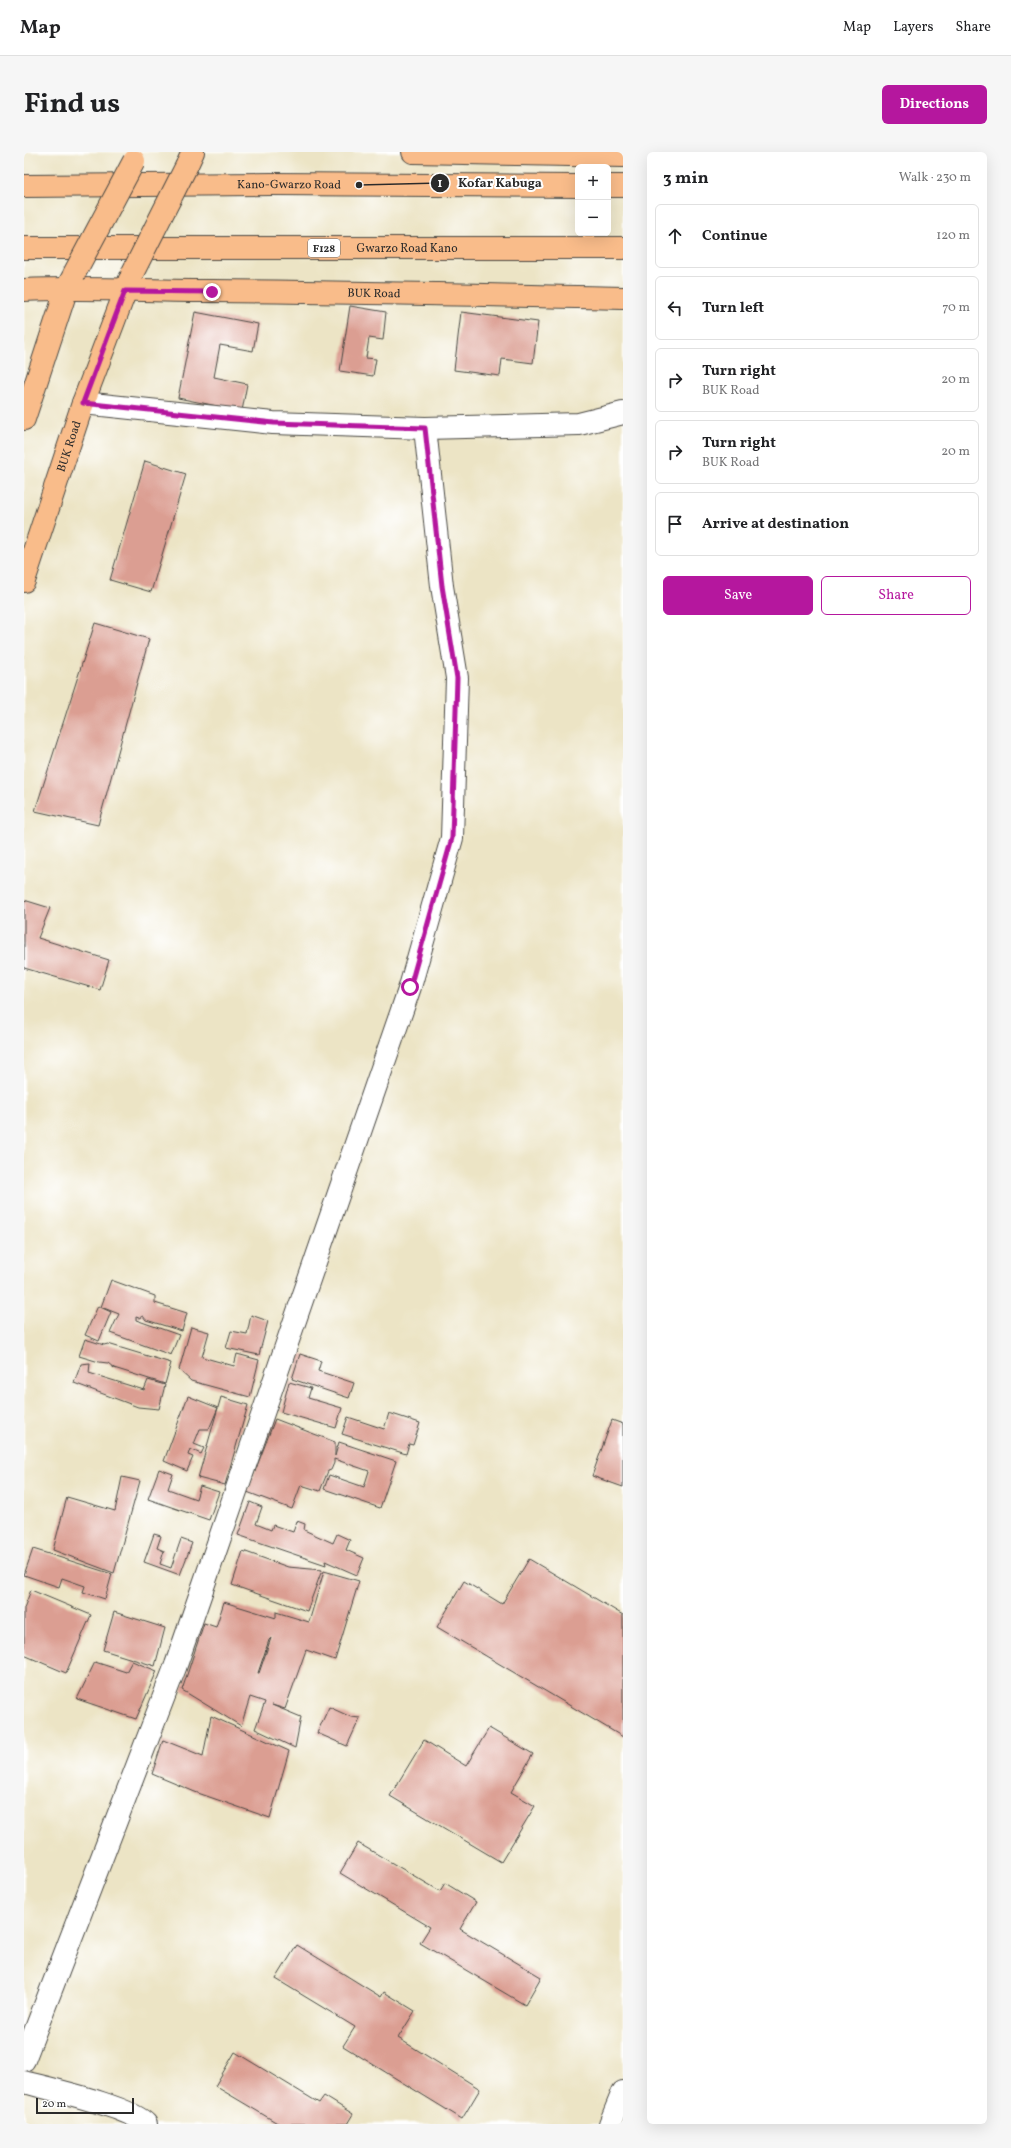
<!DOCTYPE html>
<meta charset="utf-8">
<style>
:root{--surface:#fff;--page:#f6f6f6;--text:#202124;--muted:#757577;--line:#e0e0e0;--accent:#b5179e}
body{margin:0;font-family:Vollkorn,serif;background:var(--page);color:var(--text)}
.controls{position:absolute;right:12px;top:12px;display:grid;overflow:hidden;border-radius:6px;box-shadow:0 4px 16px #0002}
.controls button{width:36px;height:36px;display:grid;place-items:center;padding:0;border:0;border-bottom:1px solid var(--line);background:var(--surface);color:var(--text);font:20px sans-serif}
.scale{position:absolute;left:12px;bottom:10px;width:98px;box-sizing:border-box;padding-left:4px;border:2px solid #2b2b2b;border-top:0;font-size:11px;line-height:14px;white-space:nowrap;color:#2b2b2b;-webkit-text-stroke:3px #fff;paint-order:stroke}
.stop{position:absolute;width:12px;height:12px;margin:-9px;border:3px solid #b5179e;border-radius:50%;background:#fff}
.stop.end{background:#b5179e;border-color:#fff;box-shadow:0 1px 4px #0008}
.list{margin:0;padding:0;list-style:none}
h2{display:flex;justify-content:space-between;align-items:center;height:52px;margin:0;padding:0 16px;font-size:17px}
h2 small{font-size:13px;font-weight:400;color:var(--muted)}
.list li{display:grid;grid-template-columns:26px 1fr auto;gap:12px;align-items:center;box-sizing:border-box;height:64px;margin:0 8px 8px;padding:0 8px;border:1px solid var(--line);border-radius:6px}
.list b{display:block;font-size:15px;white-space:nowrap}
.list p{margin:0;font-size:13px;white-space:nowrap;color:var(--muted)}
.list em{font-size:13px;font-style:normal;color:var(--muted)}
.actions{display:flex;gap:8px;padding:12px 16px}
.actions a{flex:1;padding:9px 0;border:1px solid var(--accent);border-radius:6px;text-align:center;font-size:14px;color:var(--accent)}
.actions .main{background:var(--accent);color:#fff}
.icon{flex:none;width:22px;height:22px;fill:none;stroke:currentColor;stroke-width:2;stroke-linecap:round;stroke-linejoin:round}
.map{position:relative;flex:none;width:599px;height:1972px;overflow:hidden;border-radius:6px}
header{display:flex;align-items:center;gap:24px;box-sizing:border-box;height:56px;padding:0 20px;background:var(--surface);border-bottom:1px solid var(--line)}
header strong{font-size:19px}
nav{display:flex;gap:22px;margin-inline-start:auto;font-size:14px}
.intro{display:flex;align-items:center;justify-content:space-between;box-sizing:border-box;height:96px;padding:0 24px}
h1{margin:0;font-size:28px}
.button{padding:10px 18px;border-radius:6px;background:var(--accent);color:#fff;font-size:14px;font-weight:700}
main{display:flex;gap:24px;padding:0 24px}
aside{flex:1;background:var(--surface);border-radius:6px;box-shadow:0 4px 16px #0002}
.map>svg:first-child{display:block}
</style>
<header>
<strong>Map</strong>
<nav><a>Map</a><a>Layers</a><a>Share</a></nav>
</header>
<div class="intro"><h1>Find us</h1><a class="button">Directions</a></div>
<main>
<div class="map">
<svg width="599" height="1972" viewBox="0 0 599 1972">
<rect width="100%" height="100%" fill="#fff"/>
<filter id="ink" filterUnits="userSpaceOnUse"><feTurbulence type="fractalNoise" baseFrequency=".025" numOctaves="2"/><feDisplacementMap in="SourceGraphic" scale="8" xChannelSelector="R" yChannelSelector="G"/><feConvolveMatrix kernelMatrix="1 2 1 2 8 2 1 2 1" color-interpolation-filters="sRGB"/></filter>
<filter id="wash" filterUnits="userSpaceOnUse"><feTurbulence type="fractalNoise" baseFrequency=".012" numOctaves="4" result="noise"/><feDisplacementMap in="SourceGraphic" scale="16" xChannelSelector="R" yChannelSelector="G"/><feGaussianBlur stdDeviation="0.9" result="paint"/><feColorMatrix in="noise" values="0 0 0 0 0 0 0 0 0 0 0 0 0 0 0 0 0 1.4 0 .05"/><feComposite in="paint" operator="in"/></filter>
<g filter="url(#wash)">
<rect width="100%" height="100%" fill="#ece4c5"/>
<g id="blocks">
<!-- building -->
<path fill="#db9e92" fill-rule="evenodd" d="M 326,154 L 362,160 L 359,188 L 345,186 L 342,206 L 352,207 L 349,224 L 316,219 Z
M 171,160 L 234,172 L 229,199 L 196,193 L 190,225 L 223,232 L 218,259 L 154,246 Z
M 437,160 L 514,170 L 509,211 L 478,207 L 476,224 L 430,218 Z
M 121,309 L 162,322 L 127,440 L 86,428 Z
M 71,471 L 125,487 L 74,673 L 11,659 Z
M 0,748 L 26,756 L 14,786 L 85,808 L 76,838 L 0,816 Z
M 87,1128 L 131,1144 L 131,1151 L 163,1161 L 158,1179 L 122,1168 L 119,1164 L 115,1166 L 112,1165 L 112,1168 L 155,1183 L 147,1203 L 86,1181 L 95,1162 L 77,1155 Z
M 74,1154 L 87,1160 L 75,1189 L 61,1183 Z
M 227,1163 L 244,1169 L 235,1203 L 202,1196 L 207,1179 L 223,1182 Z
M 167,1175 L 185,1180 L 178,1205 L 210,1214 L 213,1202 L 235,1208 L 226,1245 L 167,1229 L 155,1218 Z
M 61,1187 L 80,1193 L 84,1192 L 147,1211 L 141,1232 L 90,1216 L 84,1211 L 75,1210 L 55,1204 Z
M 276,1202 L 297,1209 L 294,1219 L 330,1231 L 325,1246 L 268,1227 Z
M 66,1211 L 65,1221 L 120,1238 L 124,1228 L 141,1233 L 135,1257 L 114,1255 L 50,1231 L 57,1212 Z
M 265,1230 L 287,1236 L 284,1246 L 318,1256 L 312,1276 L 257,1260 Z
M 164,1244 L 194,1256 L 185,1277 L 176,1277 L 170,1292 L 180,1296 L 177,1302 L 166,1297 L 164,1303 L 169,1305 L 163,1319 L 140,1309 Z
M 197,1245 L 224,1253 L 201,1333 L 174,1326 Z
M 365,1261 L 396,1271 L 389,1293 L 385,1292 L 382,1302 L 318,1282 L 324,1265 L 360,1277 Z
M 251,1267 L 311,1290 L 311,1304 L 315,1290 L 372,1309 L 356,1356 L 300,1337 L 305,1323 L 340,1335 L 345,1319 L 310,1307 L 310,1311 L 307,1318 L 304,1319 L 296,1339 L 277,1333 L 268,1357 L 223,1340 Z
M 588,1268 L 599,1272 L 599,1335 L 568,1324 Z
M 135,1317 L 149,1322 L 144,1337 L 172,1347 L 176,1334 L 195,1340 L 185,1368 L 124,1347 Z
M 98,1325 L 116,1329 L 90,1421 L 29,1398 L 43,1345 L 91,1359 Z
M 226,1350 L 238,1355 L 232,1372 L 247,1378 L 249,1373 L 269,1380 L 273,1369 L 281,1372 L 280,1378 L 309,1391 L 313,1382 L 326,1388 L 322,1398 L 340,1406 L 333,1423 L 301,1409 L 302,1413 L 214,1383 Z
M 130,1382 L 137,1384 L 133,1396 L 140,1399 L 136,1412 L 147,1416 L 157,1387 L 168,1391 L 156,1423 L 120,1410 Z
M 9,1397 L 88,1422 L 81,1447 L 59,1440 L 61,1434 L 38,1426 L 35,1435 L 0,1423 Z
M 219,1399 L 264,1415 L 298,1418 L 283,1459 L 208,1433 Z
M 505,1407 L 599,1463 L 599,1585 L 413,1475 L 440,1429 L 478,1452 Z
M 300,1419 L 335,1429 L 311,1508 L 282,1498 L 261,1557 L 248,1553 L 277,1565 L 271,1596 L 231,1577 L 241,1550 L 226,1545 L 217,1574 L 158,1538 L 180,1471 L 192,1475 L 200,1450 L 252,1466 L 252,1460 L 285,1470 ZM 247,1486 L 235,1521 L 234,1521 L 245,1488 Z
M 7,1438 L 67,1463 L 42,1521 L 0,1503 L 0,1456 Z
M 90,1460 L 141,1476 L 131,1514 L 79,1498 Z
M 108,1509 L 133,1519 L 112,1567 L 53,1547 L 71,1510 L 102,1520 Z
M 305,1555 L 327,1565 L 336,1566 L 323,1594 L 293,1581 Z
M 187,1564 L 265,1599 L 246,1666 L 171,1640 L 128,1622 L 139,1588 L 179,1604 Z
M 465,1576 L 509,1602 L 487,1640 L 511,1654 L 477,1710 L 366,1644 L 400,1588 L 442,1614 Z
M 334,1691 L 416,1739 L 421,1731 L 452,1750 L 436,1777 L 517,1825 L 501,1853 L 396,1791 L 406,1775 L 316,1721 Z
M 273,1793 L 357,1845 L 360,1840 L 391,1859 L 374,1886 L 456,1937 L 438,1967 L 319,1894 L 331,1875 L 252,1827 Z
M 211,1900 L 295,1951 L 300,1944 L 329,1962 L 323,1972 L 255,1972 L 191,1934 Z"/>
</g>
</g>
<g filter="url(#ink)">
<use href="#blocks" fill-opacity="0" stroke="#484742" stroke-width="1"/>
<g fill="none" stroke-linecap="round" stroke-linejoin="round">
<defs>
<path id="minor" d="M 59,251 L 249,271 L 401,276 L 555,272 L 599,261
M 0,1908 L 152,1513 L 386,835 L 428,686 L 433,526 L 418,434 L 401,276
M 0,1930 C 26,1937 107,1955 122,1972
M 586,1972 L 599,1940"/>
<g id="major">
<path d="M 389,0 L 599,4"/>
<path d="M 163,13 L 169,0"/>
<path id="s1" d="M 0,34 L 248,32 L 554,34"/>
<path d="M 584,34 L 599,34"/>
<path id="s2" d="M 0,96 L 599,96"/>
<path id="s3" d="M 0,138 C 62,135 125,139 188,139 C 325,140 462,143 599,146"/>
<path d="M 0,267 L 43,136 L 50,123"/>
<path id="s4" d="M 0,429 L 59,251 L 106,127"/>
</g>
</defs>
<!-- minor casing -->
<use href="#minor" stroke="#484742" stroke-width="24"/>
<!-- major casing -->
<use href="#major" stroke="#484742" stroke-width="24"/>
<!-- minor -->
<use href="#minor" stroke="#fff" stroke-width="22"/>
<!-- major -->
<use href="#major" stroke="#f9bc8a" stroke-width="22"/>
<defs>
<path id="major-bridge" d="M 50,122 L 110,9
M 108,122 L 163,13"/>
</defs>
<!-- major-bridge casing -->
<use href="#major-bridge" stroke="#484742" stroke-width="24" stroke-linecap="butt"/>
<!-- major-bridge -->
<use href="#major-bridge" stroke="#f9bc8a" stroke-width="22"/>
</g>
</g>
<g fill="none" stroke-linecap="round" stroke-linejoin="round" filter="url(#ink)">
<!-- route -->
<path stroke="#b5179e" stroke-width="5" d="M 188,140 L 101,139 L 59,251 L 250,271 L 401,276 L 418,434 L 433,526 L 428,686 L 386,835"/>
</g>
<g text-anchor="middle" stroke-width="4" stroke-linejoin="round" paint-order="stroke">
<!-- shield labels -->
<rect fill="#fff" stroke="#6b6b6b" stroke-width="1" x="284" y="87" width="32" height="18" rx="3"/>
<g font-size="11" font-weight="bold" fill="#2b2b2b">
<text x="300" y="100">F128</text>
</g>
<!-- street labels -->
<g font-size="12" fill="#2b2b2b" stroke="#fff">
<text dy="4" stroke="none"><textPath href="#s1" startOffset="265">Kano-Gwarzo Road</textPath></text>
<text dy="4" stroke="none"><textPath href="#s2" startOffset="383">Gwarzo Road Kano</textPath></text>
<text dy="4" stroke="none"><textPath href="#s3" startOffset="350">BUK Road</textPath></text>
<text dy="4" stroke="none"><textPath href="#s4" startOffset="142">BUK Road</textPath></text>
</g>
</g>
<!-- callouts -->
<path fill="none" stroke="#2b2b2b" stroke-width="1.5" d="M335 33L416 31"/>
<g fill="#2b2b2b" stroke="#fff" stroke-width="1.5">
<circle cx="335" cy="33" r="4"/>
<circle cx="416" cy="31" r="10"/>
</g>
<g font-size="12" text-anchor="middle" font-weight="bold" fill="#fff">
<text x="416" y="35">1</text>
</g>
<g font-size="13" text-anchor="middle" font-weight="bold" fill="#2b2b2b" stroke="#fff" stroke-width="4" stroke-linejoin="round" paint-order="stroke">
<text x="476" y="35">Kofar Kabuga</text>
</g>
</svg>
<div class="controls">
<button>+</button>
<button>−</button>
</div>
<div class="scale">20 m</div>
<div class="stop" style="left:386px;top:835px"></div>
<div class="stop end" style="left:188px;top:140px"></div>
</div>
<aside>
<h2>3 min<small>Walk · 230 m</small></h2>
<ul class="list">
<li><svg class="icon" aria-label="ahead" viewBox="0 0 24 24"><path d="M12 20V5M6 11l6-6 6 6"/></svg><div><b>Continue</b></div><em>120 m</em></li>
<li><svg class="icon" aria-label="left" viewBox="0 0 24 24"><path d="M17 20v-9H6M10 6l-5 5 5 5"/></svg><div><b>Turn left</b></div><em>70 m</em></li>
<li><svg class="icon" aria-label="right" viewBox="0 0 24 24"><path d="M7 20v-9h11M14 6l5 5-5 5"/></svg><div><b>Turn right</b><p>BUK Road</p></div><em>20 m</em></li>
<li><svg class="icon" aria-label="right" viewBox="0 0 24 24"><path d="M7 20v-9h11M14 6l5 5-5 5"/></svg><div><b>Turn right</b><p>BUK Road</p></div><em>20 m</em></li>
<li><svg class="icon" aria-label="arrive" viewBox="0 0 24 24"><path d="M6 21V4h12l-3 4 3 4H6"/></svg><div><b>Arrive at destination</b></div></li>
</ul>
<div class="actions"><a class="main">Save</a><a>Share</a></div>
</aside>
</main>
